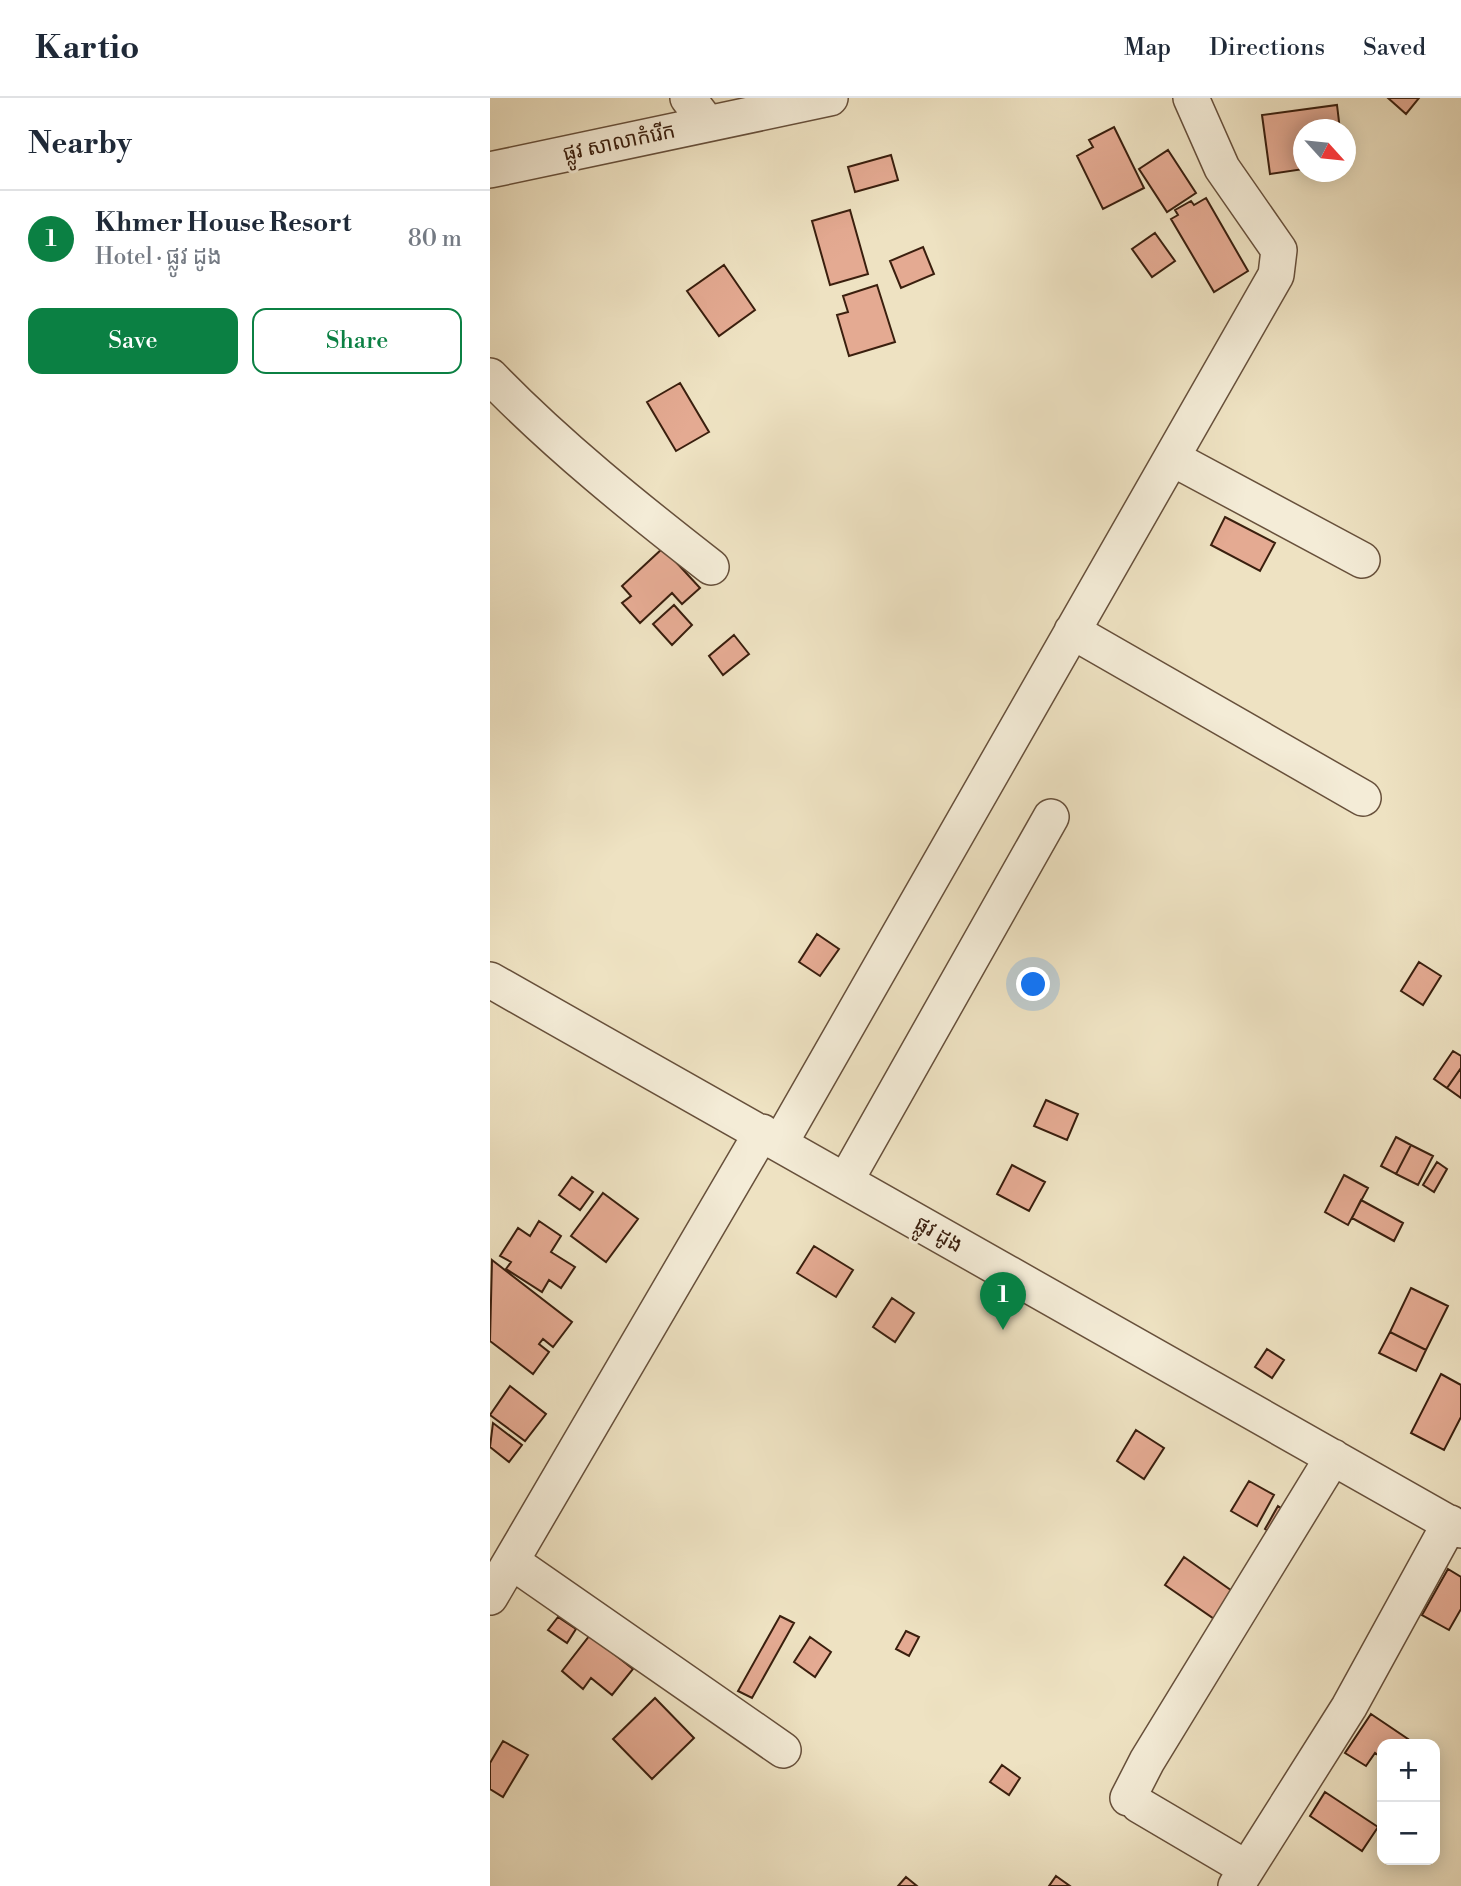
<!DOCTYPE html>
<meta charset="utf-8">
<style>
:root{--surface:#fff;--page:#f6f6f7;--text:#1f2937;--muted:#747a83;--line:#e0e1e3;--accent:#0b8043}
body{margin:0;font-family:"Libre Bodoni","Noto Sans Khmer",serif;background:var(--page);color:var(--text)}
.controls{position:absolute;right:21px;bottom:21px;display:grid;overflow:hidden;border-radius:14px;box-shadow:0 4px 18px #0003}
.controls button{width:63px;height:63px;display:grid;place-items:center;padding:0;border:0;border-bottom:2px solid var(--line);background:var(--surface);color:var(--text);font:35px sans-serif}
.compass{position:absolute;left:803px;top:21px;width:63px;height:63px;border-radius:50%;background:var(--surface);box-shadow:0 4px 18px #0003;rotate:117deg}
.you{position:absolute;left:544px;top:887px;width:24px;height:24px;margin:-18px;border:5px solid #fff;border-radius:50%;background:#1a73e8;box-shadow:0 0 0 10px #1a73e833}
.badge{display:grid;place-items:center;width:46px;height:46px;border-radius:50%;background:var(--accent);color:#fff;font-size:23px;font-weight:700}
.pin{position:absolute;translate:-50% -58px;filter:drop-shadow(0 2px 4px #0008)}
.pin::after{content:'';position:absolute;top:37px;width:24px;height:21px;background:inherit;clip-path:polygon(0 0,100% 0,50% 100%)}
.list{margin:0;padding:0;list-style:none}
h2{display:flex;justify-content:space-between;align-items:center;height:91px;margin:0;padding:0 28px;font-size:30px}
h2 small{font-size:23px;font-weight:400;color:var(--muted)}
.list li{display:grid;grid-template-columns:46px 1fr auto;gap:21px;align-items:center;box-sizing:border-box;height:98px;padding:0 28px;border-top:2px solid var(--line)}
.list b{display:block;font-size:26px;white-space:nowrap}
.list p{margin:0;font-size:23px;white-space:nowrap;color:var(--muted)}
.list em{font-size:23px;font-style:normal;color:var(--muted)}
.actions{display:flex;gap:14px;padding:21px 28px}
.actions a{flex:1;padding:16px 0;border:2px solid var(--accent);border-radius:14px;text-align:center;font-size:24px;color:var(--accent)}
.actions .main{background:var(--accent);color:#fff}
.map{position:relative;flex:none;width:971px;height:1788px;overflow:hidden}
header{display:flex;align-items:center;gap:42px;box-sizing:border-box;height:98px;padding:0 35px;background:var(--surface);border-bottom:2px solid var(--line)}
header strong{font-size:33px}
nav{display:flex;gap:38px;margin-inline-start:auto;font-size:24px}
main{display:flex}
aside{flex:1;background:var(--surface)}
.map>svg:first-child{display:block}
</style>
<header>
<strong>Kartio</strong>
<nav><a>Map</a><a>Directions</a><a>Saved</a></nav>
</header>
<main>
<aside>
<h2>Nearby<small></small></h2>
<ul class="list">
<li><span class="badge">1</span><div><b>Khmer House Resort</b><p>Hotel · ផ្លូវ ដូង</p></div><em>80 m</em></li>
</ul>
<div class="actions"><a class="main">Save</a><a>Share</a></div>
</aside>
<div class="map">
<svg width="971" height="1788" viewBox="0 0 971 1788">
<rect width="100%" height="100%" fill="#eee2c2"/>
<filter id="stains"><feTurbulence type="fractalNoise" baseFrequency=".00286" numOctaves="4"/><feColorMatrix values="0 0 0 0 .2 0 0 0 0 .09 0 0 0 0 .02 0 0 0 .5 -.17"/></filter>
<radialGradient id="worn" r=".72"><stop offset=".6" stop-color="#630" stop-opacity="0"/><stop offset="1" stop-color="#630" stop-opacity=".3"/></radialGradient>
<!-- building -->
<path fill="#e4aa92" stroke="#3a1f0e" stroke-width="2" d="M 898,0 L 929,0 L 916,16 Z
M 847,7 L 850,32 L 814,32 L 814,71 L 780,76 L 772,17 Z
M 624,29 L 654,90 L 613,111 L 587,58 L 603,49 L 599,42 Z
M 678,52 L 706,95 L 677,114 L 649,71 Z
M 401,57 L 408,82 L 365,94 L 358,69 Z
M 716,100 L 758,173 L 724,194 L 681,121 L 688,117 L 685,112 L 701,103 L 704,107 Z
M 360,112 L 378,176 L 340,187 L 322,123 Z
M 665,135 L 685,163 L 662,179 L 642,151 Z
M 433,149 L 444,176 L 411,190 L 400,163 Z
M 234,167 L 265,212 L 229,238 L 197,193 Z
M 387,187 L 405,244 L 359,258 L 347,217 L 358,214 L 353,198 Z
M 190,285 L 219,334 L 186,353 L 157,304 Z
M 735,419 L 785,445 L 770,473 L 721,447 Z
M 173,450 L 210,490 L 192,506 L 182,495 L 150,525 L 132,505 L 141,498 L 132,488 Z
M 184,507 L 202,527 L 182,547 L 163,526 Z
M 244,537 L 259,556 L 233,577 L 219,558 Z
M 327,836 L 349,851 L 330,878 L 309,864 Z
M 929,864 L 951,878 L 933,907 L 911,893 Z
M 963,953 L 971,958 L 971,970 L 957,990 L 944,981 Z
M 971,970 L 971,1000 L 957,990 Z
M 556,1002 L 588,1016 L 577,1042 L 544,1028 Z
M 906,1039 L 921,1047 L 906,1076 L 891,1068 Z
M 921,1047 L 943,1058 L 928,1087 L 906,1076 Z
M 947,1064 L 957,1071 L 944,1094 L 933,1087 Z
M 522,1067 L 555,1084 L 539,1113 L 507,1096 Z
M 854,1077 L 878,1090 L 858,1127 L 835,1114 Z
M 82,1079 L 103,1094 L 90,1112 L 69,1097 Z
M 113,1095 L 148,1121 L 116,1164 L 81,1138 Z
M 871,1102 L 913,1125 L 904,1143 L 862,1120 Z
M 49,1123 L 71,1138 L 61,1154 L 85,1169 L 71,1190 L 59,1182 L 52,1194 L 16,1171 L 21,1164 L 10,1158 L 28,1130 L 40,1138 Z
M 324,1148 L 363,1172 L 346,1199 L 307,1175 Z
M 2,1162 L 82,1224 L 63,1249 L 53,1241 L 49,1246 L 59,1254 L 43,1276 L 0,1243 Z
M 921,1190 L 958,1208 L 936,1252 L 900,1234 Z
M 402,1200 L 424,1215 L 405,1244 L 383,1229 Z
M 900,1234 L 936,1252 L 926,1273 L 889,1255 Z
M 777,1251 L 794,1262 L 782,1280 L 765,1269 Z
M 951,1276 L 971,1287 L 971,1319 L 954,1352 L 921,1335 Z
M 20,1288 L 56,1316 L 35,1343 L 0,1317 Z
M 3,1325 L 32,1347 L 19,1364 L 0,1349 Z
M 646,1332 L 674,1350 L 654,1381 L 627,1363 Z
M 759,1383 L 784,1397 L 767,1428 L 741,1413 Z
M 788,1408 L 801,1416 L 787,1438 L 775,1431 Z
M 694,1459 L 752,1500 L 733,1527 L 675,1487 Z
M 958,1471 L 971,1479 L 971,1511 L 959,1532 L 932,1517 Z
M 290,1518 L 304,1525 L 262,1600 L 248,1593 Z
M 68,1519 L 86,1531 L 77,1545 L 58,1532 Z
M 416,1533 L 429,1539 L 419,1558 L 406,1551 Z
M 100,1537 L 143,1571 L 122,1597 L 101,1580 L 93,1591 L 72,1573 Z
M 320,1539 L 341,1554 L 325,1579 L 304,1564 Z
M 165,1600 L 204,1640 L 162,1681 L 123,1641 Z
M 881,1616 L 918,1641 L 914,1646 L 892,1646 L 892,1660 L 885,1655 L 876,1668 L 855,1655 Z
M 13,1643 L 38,1657 L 13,1699 L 0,1691 L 0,1665 Z
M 512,1667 L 530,1680 L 519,1697 L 500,1684 Z
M 835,1694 L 888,1729 L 872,1753 L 820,1718 Z
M 566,1778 L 580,1788 L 559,1788 Z
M 416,1779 L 427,1788 L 408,1788 Z"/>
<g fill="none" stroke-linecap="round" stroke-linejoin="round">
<defs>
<path id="minor" d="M 198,0 L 217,25
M 0,72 L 340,0
M 0,278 C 68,348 144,409 221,469
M 682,360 L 872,462
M 582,533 L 873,700
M 0,882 L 971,1432
M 290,1045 L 786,177 L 789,152 L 732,70 L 701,0
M 356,1082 L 561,719
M 21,1463 L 293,1652
M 0,1499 L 272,1034
M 638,1700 L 657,1663 L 843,1359
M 649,1707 L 756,1770
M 746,1788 L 859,1609 L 960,1425"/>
</defs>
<!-- minor casing -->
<use href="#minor" stroke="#67503b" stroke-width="38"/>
<!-- minor -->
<use href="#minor" stroke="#f4ecd7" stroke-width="35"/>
</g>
<g text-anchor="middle" stroke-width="6" stroke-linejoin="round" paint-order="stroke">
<!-- street labels -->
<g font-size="21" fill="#3a1f0e" stroke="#f4ecd7">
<text transform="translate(129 44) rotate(-12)" y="7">ផ្លូវ សាលាកំរើក</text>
<text transform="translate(449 1136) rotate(30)" y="7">ផ្លូវ ដូង</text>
</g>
</g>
<rect width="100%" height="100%" filter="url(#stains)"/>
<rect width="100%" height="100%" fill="url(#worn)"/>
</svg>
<div class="controls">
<button>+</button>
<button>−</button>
</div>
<svg class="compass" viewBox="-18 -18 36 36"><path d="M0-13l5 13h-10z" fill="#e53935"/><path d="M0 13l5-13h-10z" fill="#747a83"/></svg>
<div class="you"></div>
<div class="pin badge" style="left:513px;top:1232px">1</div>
</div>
</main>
